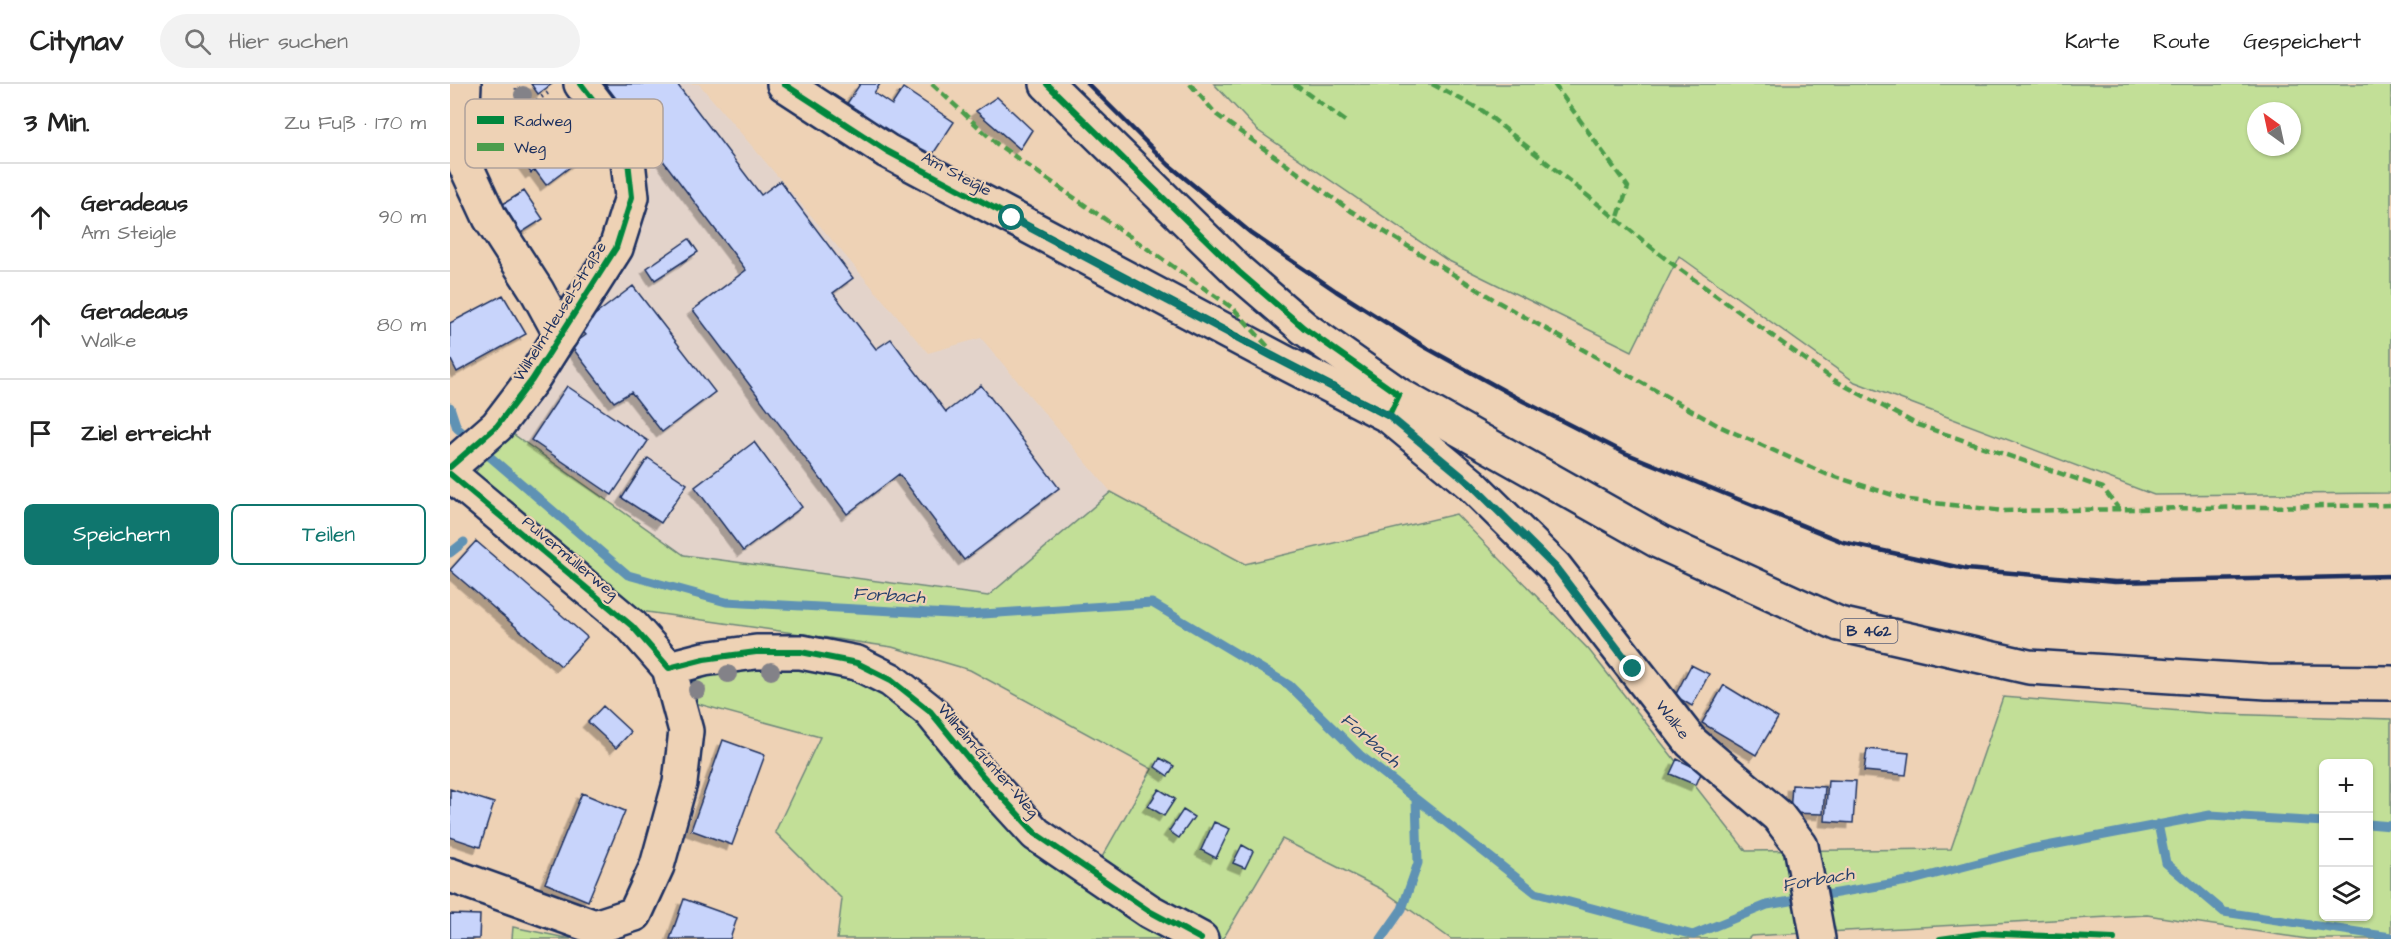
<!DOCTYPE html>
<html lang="de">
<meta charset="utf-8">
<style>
:root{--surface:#fff;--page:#f2f2f2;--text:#222;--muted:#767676;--line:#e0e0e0;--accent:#0f766e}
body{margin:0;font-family:"Architects Daughter",sans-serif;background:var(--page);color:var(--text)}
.controls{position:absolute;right:18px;bottom:18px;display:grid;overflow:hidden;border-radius:9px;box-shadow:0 2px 4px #0004}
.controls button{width:54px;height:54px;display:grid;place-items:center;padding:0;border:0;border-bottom:2px solid var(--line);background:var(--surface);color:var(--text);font:30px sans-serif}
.compass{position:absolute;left:1797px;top:18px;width:54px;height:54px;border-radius:50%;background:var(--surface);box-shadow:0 2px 4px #0004;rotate:327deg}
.stop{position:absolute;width:18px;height:18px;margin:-14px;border:4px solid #0f766e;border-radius:50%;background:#fff}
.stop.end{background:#0f766e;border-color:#fff;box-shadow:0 2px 6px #0008}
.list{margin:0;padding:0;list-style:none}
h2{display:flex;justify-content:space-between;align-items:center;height:78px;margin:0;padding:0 24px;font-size:26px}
h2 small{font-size:20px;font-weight:400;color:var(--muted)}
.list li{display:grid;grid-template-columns:39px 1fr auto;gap:18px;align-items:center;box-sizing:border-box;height:108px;padding:0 24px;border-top:2px solid var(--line)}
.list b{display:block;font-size:22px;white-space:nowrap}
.list p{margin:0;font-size:20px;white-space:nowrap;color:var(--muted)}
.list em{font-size:20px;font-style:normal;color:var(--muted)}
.actions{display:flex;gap:12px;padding:18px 24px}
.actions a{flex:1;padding:14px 0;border:2px solid var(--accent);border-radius:9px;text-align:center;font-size:21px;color:var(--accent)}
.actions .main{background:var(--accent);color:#fff}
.icon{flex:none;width:33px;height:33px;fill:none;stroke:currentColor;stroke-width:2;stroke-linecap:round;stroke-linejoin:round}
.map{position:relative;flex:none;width:1941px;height:855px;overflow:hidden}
header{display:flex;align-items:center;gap:36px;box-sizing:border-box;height:84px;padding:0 30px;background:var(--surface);border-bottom:2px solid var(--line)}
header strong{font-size:28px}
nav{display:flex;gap:33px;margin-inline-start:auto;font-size:21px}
.search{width:420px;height:54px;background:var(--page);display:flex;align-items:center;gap:15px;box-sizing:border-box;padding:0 21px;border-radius:33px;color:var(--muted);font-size:22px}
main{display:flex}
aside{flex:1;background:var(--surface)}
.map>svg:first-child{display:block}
</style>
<header>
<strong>Citynav</strong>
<div class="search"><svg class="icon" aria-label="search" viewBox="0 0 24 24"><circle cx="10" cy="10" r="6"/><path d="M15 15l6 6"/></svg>Hier suchen</div>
<nav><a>Karte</a><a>Route</a><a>Gespeichert</a></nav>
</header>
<main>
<aside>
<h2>3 Min.<small>Zu Fuß · 170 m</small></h2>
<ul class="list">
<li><svg class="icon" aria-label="ahead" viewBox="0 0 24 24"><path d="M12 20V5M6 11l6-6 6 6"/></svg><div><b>Geradeaus</b><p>Am Steigle</p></div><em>90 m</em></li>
<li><svg class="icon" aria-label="ahead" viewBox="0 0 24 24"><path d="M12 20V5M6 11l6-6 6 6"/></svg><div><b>Geradeaus</b><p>Walke</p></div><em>80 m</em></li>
<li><svg class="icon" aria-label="arrive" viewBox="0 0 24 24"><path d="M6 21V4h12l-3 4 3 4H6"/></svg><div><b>Ziel erreicht</b></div></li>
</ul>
<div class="actions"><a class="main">Speichern</a><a>Teilen</a></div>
</aside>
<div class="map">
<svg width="1941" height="855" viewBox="0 0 1941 855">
<defs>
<filter id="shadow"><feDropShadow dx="-5.5" dy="5.5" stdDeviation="0" flood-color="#0004"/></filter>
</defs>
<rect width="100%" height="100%" fill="#eed2b5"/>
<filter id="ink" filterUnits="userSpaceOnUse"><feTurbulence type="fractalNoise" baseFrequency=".0167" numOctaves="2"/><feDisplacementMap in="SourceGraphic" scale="12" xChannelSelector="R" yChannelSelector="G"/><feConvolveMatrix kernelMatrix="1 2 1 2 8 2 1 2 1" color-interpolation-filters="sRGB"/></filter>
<g filter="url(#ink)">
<!-- built -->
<path fill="#e3d3ca" d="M 149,0 L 249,0 L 478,269 L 531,254 L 661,408 L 538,512 L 234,471 L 113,382 L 56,345 L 188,158 L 203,72 Z"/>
<!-- green -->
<path fill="#c2df97" stroke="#6e877a" stroke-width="1.5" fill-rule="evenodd" d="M 764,0 L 1941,0 L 1941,409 L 1704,411 L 1405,298 L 1229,172 L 1182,267 L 997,176 L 807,46 ZM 1806,27 L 1842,27 L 1842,63 L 1806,63 Z
M 56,345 L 234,471 L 538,512 L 661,408 L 795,480 L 1006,430 L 1139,566 L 1296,767 L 1501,765 L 1553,613 L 1770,630 L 1941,635 L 1941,855 L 1857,855 L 1697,831 L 1301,852 L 1298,855 L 1001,855 L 931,805 L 832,755 L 773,855 L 647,782 L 702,685 L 520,586 L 442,563 L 190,527 L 22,393 ZM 1874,680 L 1918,680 L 1918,832 L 1874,832 Z
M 305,580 L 378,586 L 434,607 L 494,663 L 553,740 L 594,778 L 722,855 L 387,855 L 392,815 L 325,748 L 370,653 L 241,618 L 238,600 L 262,589 Z
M 63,843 L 121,855 L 62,855 Z"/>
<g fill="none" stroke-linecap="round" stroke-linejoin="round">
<!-- stream -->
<path stroke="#5f92b4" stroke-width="9" d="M 0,323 L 7,344 L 21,356
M 31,365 L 178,491 L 276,518 L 518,531 L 702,519 L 839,601 L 910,671 L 1086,809 L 1243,851 L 1317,821 L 1463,796 L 1581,765 L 1760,731 L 1874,738
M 0,469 L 14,458
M 1708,740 L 1716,779 L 1774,828 L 1941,853
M 1918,740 L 1941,742
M 931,855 L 952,825 L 968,779 L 966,715"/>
</g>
<!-- building -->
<path fill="#c8d4fb" stroke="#1b2f5e" stroke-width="1.5" filter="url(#shadow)" d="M 81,0 L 102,0 L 88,10 Z
M 155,0 L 227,0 L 311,111 L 330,97 L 403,194 L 383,209 L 426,265 L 441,255 L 496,328 L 531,301 L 609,404 L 514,476 L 449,390 L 397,430 L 243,226 L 296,186 Z
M 410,0 L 430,0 L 424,9 L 442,21 L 453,4 L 504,38 L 477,79 L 394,24 Z
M 547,13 L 582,46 L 570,65 L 526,27 Z
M 103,24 L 137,70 L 96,101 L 85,86 L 81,89 L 70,74 L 74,71 L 62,54 Z
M 74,107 L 93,135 L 71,149 L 53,120 Z
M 239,155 L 248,168 L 205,196 L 197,184 Z
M 183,202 L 265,308 L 212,348 L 181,308 L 164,318 L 121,262 L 136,251 L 129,243 Z
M 53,211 L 76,250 L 7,288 L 0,274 L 0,239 Z
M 117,302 L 198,357 L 162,411 L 81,356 Z
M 304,358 L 352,423 L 293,467 L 245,403 Z
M 198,374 L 237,400 L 211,439 L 172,414 Z
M 26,457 L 137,553 L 111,582 L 0,486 Z
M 1241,581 L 1259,590 L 1242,622 L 1225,612 Z
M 1274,601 L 1328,634 L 1306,671 L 1252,639 Z
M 153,622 L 181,648 L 166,664 L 138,638 Z
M 273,656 L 315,671 L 282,761 L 241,746 Z
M 1417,665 L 1459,669 L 1456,691 L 1414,687 Z
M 710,674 L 724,682 L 718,692 L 705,683 Z
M 1227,675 L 1252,687 L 1246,701 L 1220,690 Z
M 1378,696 L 1406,697 L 1403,739 L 1375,737 Z
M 1342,701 L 1375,703 L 1373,730 L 1340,729 Z
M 0,705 L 44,719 L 30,763 L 0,753 Z
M 709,705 L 725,715 L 714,732 L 698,722 Z
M 132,709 L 175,727 L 138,817 L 95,799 Z
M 733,726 L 744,733 L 729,754 L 719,747 Z
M 764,738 L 780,745 L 766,774 L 751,766 Z
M 792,761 L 803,767 L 795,784 L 783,779 Z
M 234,815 L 287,834 L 280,855 L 220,855 Z
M 0,830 L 30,831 L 29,855 L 0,855 Z"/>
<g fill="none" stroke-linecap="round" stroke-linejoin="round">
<defs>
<g id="minor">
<path d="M 14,0 L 12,44 L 15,80 L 40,134 L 87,207 L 111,251"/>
<path id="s1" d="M 334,0 L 437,67 L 832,277 L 939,332 L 1022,401 L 1105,483 L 1241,658 L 1328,732 L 1351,762 L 1368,855"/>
<path d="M 0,383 L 47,342 L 82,296 L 166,164 L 182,113 L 176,59 L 131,0"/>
<path d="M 0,390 L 182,542 L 219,584 L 236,647 L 230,699 L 207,782 L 185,830 L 145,843 L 0,791"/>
<path d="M 219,584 L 254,575 L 306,568 L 351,568 L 407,579 L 441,596 L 480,627 L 532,691 L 586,750 L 699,827 L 751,855"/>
</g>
<path id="major" d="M 597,0 L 789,188 L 854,244 L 949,311 L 1210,458 L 1389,540 L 1579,583 L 1817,598 L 1941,599"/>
</defs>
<!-- minor casing -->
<use href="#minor" stroke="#1b2f5e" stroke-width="38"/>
<!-- major casing -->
<use href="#major" stroke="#1b2f5e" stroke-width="38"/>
<!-- path -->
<path stroke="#1b2f5e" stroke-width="4" stroke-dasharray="1.5 4.5" stroke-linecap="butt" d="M 65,22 L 75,24 L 98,9 L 100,11
M 43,42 L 60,42 L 65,22 L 67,0"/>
<!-- minor -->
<use href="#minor" stroke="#eed2b5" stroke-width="33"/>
<!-- major -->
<use href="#major" stroke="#eed2b5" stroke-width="33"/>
<!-- rail -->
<path stroke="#1b2f5e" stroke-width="4.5" d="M 638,0 L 719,81 L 801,149 L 886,207 L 975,263 L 1073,317 L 1175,369 L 1393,458 L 1516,485 L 1665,498 L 1941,492"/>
<!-- quiet -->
<path stroke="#4c9d4c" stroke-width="4.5" stroke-dasharray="9 4.5" stroke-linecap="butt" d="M 482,0 L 547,60 L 784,225 L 821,266
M 740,0 L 767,31 L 901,127 L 1048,218 L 1269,342 L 1376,390 L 1459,416 L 1554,427 L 1941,421
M 844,0 L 898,39
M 982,0 L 1033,27 L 1217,176 L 1384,296 L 1466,340 L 1653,404 L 1669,425
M 1104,0 L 1178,103 L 1167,136"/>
<defs>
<path id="cycleway" d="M 334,0 L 437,67 L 832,277 L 939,332 L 949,311 L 854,244 L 789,188 L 597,0
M 0,383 L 47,342 L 82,296 L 166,164 L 182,113 L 176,59 L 131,0
M 0,390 L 182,542 L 219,584 L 254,575 L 306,568 L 351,568 L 407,579 L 441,596 L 480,627 L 532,691 L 586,750 L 699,827 L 751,855
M 1490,855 L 1533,849 L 1664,855"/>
</defs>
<!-- cycleway casing -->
<use href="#cycleway" stroke="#eed2b5" stroke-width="10"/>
<!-- cycleway -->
<use href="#cycleway" stroke="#00873e" stroke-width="6"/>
</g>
<!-- trees -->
<g fill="#838288">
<circle cx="73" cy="11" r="9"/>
<circle cx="321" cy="587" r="9"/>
<circle cx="278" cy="590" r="9"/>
<circle cx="247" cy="606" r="9"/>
</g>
</g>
<g fill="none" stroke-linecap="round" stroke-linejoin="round" filter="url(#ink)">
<!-- route -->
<path stroke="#0f766e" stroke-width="8" d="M 562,134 L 832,277 L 939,332 L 1022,401 L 1105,483 L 1183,585"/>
</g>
<g text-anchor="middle" stroke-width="4.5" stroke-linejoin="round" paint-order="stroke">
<!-- shield labels -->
<rect fill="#eed2b5" stroke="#5a6078" stroke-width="1.5" x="1390.5" y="535" width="57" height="24" rx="4.5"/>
<g font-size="15" font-weight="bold" fill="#1b2f5e">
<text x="1419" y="552">B 462</text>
</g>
<!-- street labels -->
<g font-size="16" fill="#1b2f5e" stroke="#eed2b5">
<text transform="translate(507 89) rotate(28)" y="6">Am Steigle</text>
<text transform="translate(109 227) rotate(-58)" y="6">Wilhelm-Heusel-Straße</text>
<text transform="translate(121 473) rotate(40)" y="6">Pulvermüllerweg</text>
<text dy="6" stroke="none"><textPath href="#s1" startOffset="1108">Walke</textPath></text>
<text transform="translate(539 676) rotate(49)" y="6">Wilhelm-Günter-Weg</text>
</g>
<!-- water labels -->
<g font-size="18" font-style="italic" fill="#26406c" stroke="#eed2b5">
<text transform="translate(439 511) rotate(3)" y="6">Forbach</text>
<text transform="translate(921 656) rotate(41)" y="6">Forbach</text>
<text transform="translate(1368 795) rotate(-10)" y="6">Forbach</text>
</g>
</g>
<!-- legend -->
<rect x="15" y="15" width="198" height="69" rx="9" fill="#eed2b5" stroke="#afa19b" stroke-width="1.5"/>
<rect x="27" y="32" width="27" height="8" fill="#00873e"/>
<rect x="27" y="59" width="27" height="8" fill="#4c9d4c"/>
<g font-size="16" fill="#1b2f5e">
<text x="64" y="42">Radweg</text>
<text x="64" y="69">Weg</text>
</g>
</svg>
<div class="controls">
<button>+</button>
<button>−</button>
<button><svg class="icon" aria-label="layers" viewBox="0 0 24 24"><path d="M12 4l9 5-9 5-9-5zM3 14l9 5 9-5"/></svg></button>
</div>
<svg class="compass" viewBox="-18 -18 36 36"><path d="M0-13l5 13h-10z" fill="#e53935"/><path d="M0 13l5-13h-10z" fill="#767676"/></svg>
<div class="stop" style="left:562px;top:134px"></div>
<div class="stop end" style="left:1183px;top:585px"></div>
</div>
</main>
